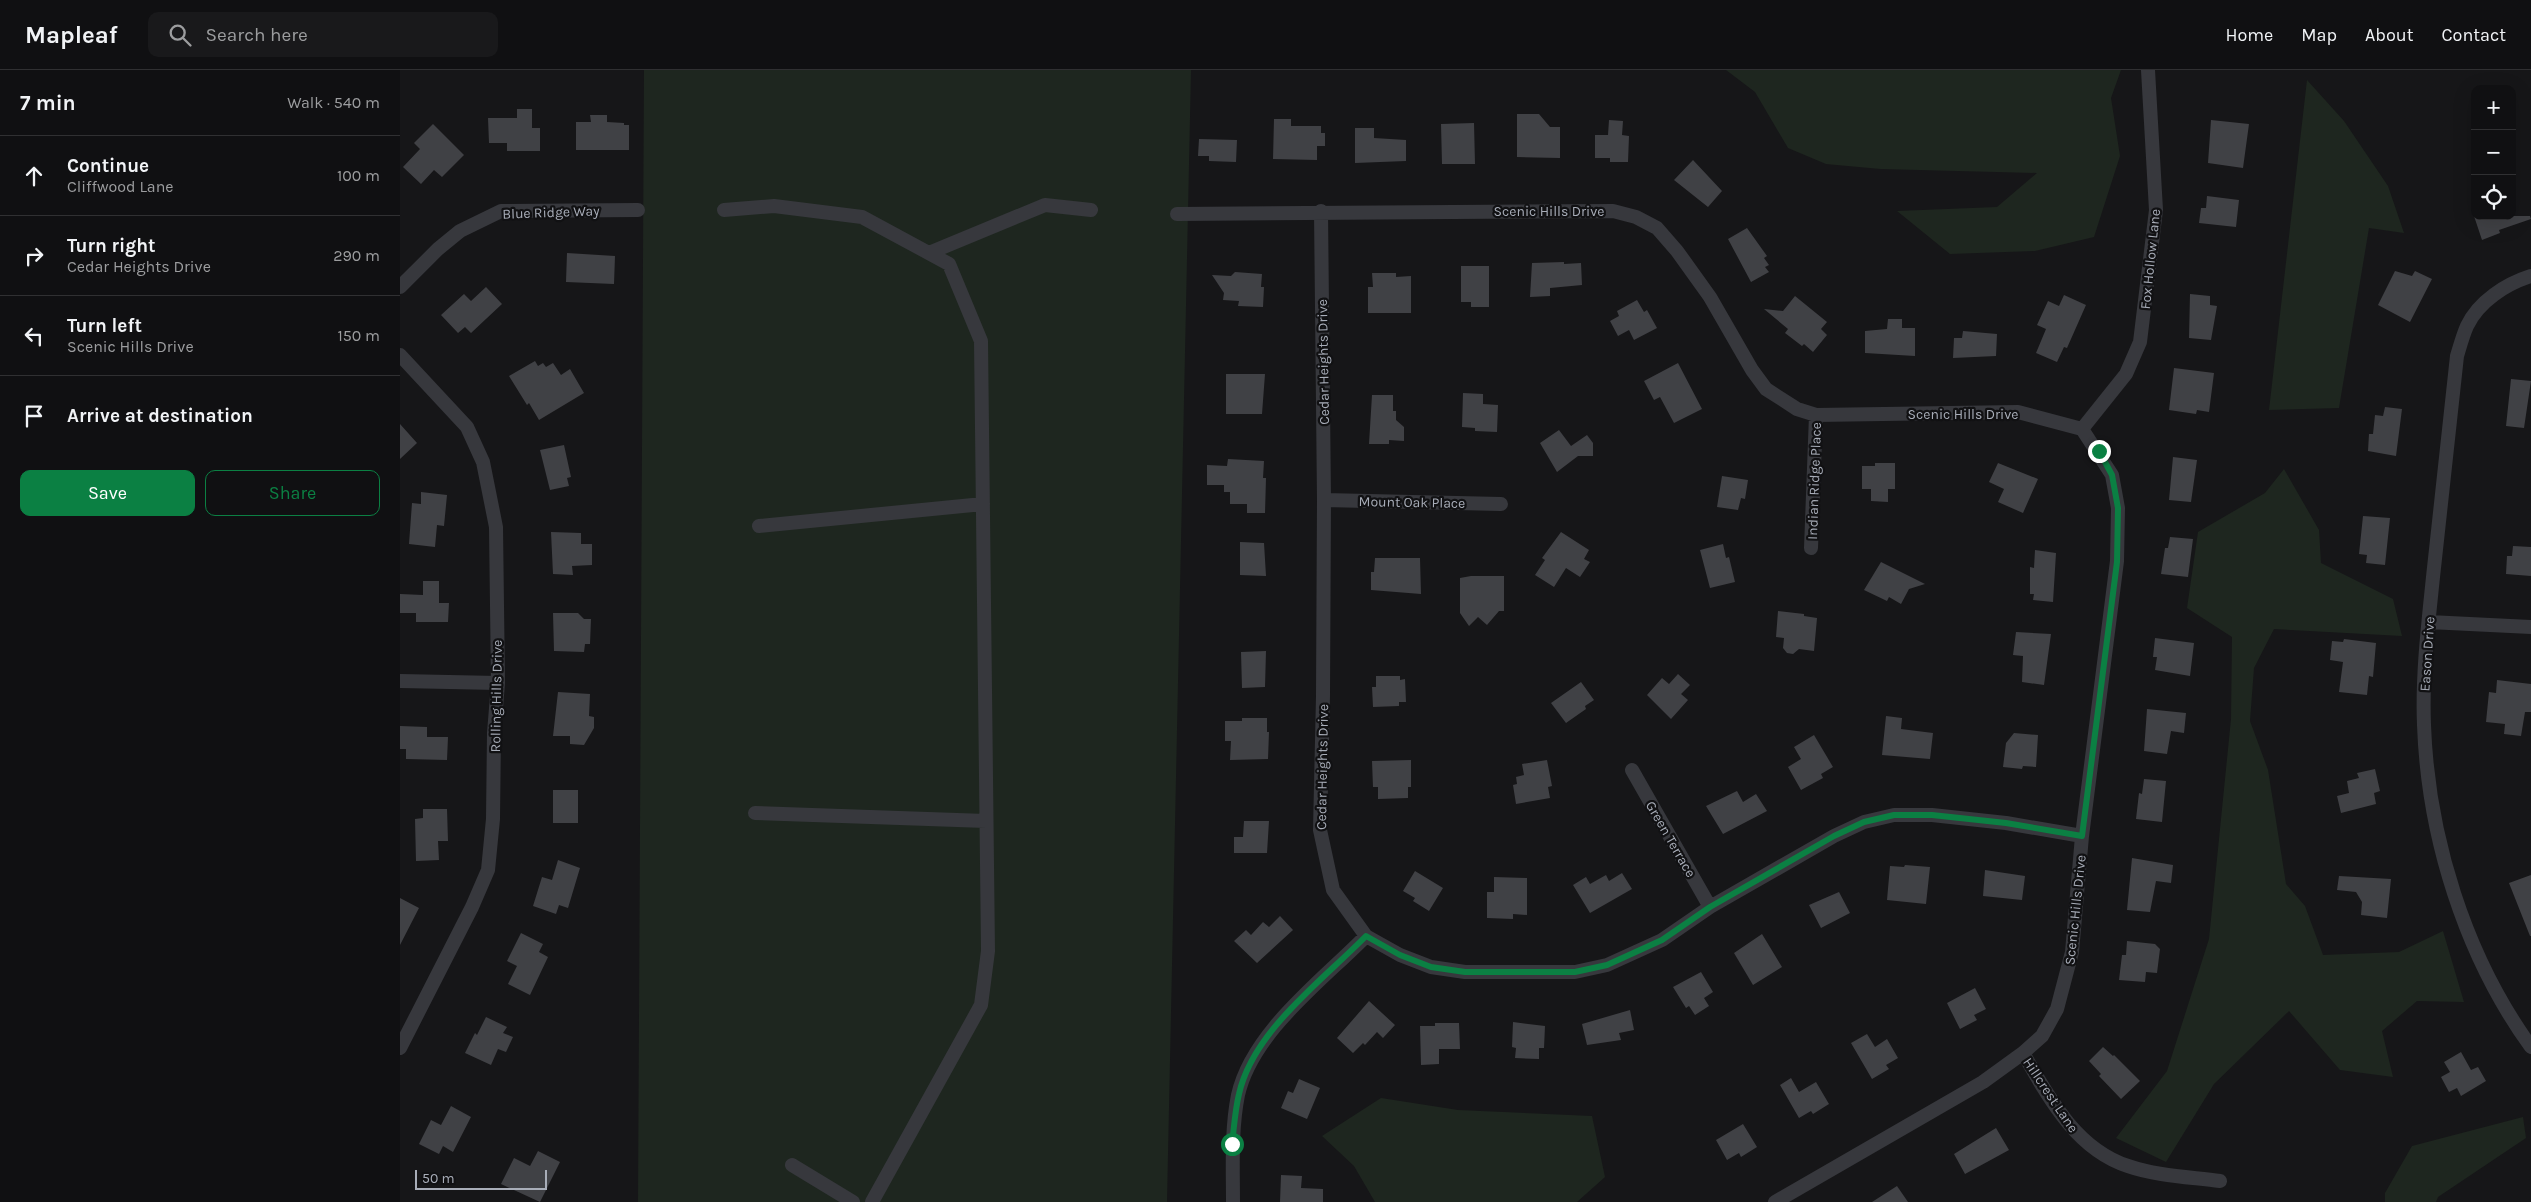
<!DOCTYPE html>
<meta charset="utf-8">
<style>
:root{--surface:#101012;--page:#19191b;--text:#f1f3f6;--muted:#9c9d9f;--line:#303032;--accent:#0b8043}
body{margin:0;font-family:Karla,sans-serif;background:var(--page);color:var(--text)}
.controls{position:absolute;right:15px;top:15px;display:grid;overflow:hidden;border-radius:10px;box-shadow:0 5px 20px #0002}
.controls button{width:45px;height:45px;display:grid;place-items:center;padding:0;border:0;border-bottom:1px solid var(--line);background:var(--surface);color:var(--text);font:25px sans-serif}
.scale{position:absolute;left:15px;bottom:12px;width:132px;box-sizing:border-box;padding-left:5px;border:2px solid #a8adb8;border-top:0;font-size:14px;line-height:18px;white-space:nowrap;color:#a8adb8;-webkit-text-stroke:4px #111113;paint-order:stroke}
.stop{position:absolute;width:15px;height:15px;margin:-11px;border:4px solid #0b8043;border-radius:50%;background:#fff}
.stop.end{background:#0b8043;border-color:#fff;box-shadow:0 1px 5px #0008}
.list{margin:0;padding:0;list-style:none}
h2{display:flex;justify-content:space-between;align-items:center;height:65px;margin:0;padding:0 20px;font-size:21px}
h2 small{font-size:16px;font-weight:400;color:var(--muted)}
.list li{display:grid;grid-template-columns:32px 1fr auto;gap:15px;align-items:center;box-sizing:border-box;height:80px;padding:0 20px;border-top:1px solid var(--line)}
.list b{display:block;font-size:19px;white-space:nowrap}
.list p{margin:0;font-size:16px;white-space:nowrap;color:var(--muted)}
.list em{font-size:16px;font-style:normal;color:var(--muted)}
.actions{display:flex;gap:10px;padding:15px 20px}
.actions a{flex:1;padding:11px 0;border:1px solid var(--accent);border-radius:10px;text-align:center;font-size:18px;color:var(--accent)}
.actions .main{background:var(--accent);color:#fff}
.icon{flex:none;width:28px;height:28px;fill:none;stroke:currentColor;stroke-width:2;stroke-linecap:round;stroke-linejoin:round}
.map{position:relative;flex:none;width:2131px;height:1132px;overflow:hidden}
header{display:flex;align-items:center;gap:30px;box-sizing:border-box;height:70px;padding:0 25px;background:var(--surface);border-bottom:1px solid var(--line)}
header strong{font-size:24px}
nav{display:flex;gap:28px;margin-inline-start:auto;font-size:18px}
.search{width:350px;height:45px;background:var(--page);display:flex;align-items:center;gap:12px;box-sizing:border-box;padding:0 18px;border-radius:10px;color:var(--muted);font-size:19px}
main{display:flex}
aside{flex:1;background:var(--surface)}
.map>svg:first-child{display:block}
</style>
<header>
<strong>Mapleaf</strong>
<div class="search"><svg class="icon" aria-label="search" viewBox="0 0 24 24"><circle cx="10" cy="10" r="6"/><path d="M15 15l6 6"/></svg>Search here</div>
<nav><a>Home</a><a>Map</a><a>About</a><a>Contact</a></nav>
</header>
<main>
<aside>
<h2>7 min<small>Walk · 540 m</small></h2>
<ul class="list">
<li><svg class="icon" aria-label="ahead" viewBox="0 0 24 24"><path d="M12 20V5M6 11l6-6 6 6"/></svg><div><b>Continue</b><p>Cliffwood Lane</p></div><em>100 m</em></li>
<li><svg class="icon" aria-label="right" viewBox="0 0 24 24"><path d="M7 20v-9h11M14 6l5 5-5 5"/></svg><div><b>Turn right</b><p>Cedar Heights Drive</p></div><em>290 m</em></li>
<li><svg class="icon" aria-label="left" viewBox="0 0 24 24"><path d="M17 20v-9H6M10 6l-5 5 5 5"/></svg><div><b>Turn left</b><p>Scenic Hills Drive</p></div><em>150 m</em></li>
<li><svg class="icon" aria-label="arrive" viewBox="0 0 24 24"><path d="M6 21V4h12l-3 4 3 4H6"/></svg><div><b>Arrive at destination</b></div></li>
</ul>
<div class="actions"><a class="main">Save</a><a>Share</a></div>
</aside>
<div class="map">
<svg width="2131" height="1132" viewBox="0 0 2131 1132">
<rect width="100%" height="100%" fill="#161618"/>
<!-- green -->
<path fill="#1e261f" d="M 244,0 L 791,0 L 767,1132 L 238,1132 Z
M 1326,0 L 1721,0 L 1711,28 L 1720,86 L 1694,167 L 1635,181 L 1550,184 L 1497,141 L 1597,137 L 1637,103 L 1481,99 L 1426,94 L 1388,78 L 1355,22 Z
M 1907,10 L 1944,51 L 1988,116 L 2004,163 L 1969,158 L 1939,338 L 1869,340 Z
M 1884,399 L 1919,460 L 1921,493 L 1993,529 L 2002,566 L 1874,559 L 1854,598 L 1850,651 L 1868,700 L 1886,814 L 1905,836 L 1923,885 L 1999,882 L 2043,861 L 2064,932 L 2017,931 L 1982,961 L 1993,1007 L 1940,1000 L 1889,941 L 1814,1014 L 1766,1092 L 1716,1068 L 1767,1001 L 1809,869 L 1831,649 L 1832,567 L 1787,538 L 1798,462 L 1865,423 Z
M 981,1028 L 1058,1040 L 1192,1046 L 1205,1107 L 1177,1132 L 975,1132 L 954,1096 L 922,1066 Z
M 2123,1047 L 2126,1068 L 2038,1127 L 2036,1132 L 1985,1132 L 1985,1123 L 2012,1076 Z"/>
<!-- building -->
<path fill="#404145" d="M 117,39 L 132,39 L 132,58 L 140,58 L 140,81 L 107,81 L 107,73 L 89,73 L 88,48 L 117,48 Z
M 1117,44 L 1139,44 L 1150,57 L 1160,57 L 1160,88 L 1117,87 Z
M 190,45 L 207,45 L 207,52 L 224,53 L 224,55 L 229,55 L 229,80 L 176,80 L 176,52 L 191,52 Z
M 874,49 L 891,49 L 891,56 L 921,56 L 921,63 L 925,63 L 925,76 L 917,76 L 917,90 L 873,89 Z
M 1209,50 L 1223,51 L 1222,65 L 1229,66 L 1228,92 L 1210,92 L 1210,88 L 1195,88 L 1195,65 L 1208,65 Z
M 1811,50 L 1849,54 L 1843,98 L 1808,93 Z
M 1074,53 L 1075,94 L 1042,94 L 1041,54 Z
M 33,54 L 64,85 L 42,107 L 34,100 L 21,114 L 3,97 L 20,79 L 14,73 Z
M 955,58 L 974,58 L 974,68 L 1006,70 L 1006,91 L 955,93 Z
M 799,69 L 837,70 L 836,92 L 809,91 L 809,86 L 798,86 Z
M 1293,90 L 1322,121 L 1308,137 L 1274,110 Z
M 1807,126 L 1839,130 L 1836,157 L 1799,153 L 1801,138 L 1806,138 Z
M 2074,146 L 2130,146 L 2131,149 L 2099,160 L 2100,163 L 2082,170 Z
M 1347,158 L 1367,186 L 1364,188 L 1369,195 L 1365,197 L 1369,202 L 1351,212 L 1328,169 Z
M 167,183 L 215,186 L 214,214 L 166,212 Z
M 1164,192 L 1164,194 L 1181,193 L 1182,215 L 1150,218 L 1150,226 L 1130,227 L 1132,193 Z
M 1061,196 L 1089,196 L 1089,237 L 1071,237 L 1071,232 L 1061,232 Z
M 1995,201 L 2012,206 L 2015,201 L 2032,209 L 2010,252 L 1978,235 Z
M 835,202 L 862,204 L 861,217 L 864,217 L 863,237 L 838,236 L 839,231 L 823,230 L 824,223 L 812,205 L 831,206 Z
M 972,203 L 996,203 L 996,207 L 1011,206 L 1011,243 L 968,243 L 968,217 L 973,217 Z
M 86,217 L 102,234 L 71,263 L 65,257 L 58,263 L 41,245 L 64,224 L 71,231 Z
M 1790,224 L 1810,226 L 1810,235 L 1817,236 L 1811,270 L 1789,268 Z
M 1664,225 L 1686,235 L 1667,278 L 1664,277 L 1657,292 L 1636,283 L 1646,259 L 1637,255 L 1648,231 L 1659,236 Z
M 1395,226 L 1427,252 L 1421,259 L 1427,265 L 1413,282 L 1404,274 L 1402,276 L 1385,263 L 1388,259 L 1364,239 L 1383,241 Z
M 1237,230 L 1244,242 L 1247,240 L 1257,258 L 1234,270 L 1229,260 L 1218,266 L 1210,251 L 1219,246 L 1217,241 Z
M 1488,249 L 1502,249 L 1502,258 L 1515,258 L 1515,286 L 1465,283 L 1465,261 L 1487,259 Z
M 1563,261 L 1597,264 L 1596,286 L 1553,288 L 1554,268 L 1562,268 Z
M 135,291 L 138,296 L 143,293 L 146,297 L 153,293 L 161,305 L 170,299 L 184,323 L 139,350 L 129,333 L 127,335 L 109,306 Z
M 1278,293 L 1302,339 L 1274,353 L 1260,327 L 1254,330 L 1244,311 Z
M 1774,298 L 1814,303 L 1809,342 L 1797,340 L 1796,344 L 1769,340 Z
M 826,304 L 865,304 L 862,344 L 826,344 Z
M 2111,309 L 2131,311 L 2124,358 L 2106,356 Z
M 1063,323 L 1083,324 L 1083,334 L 1098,335 L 1097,362 L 1075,361 L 1075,358 L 1062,357 Z
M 972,325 L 993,325 L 993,341 L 996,341 L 996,350 L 1004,357 L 1004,371 L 989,370 L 989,374 L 969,374 Z
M 1985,337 L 2002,339 L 1996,386 L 1968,381 L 1969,364 L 1973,364 L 1975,345 L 1983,346 Z
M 0,354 L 17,373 L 0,389 Z
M 1159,360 L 1171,376 L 1187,365 L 1193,373 L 1193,386 L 1178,386 L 1157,402 L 1140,373 Z
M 164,375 L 171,407 L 167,408 L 169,416 L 150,420 L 140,380 Z
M 1773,387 L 1797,390 L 1791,432 L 1769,430 Z
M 828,389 L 864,391 L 863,408 L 866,408 L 865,443 L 847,443 L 847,434 L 830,434 L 830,422 L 824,422 L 824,415 L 807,415 L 807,395 L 827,396 Z
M 1475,393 L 1495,393 L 1495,419 L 1488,419 L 1488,432 L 1471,431 L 1471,419 L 1462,419 L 1462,396 L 1475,396 Z
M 1598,393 L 1638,409 L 1623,443 L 1598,432 L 1604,419 L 1589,412 Z
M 1322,406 L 1348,410 L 1345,429 L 1341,428 L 1338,440 L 1317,437 Z
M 21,422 L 47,425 L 44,456 L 37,455 L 35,477 L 9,474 L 12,433 L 21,434 Z
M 1963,446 L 1990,448 L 1985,495 L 1966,493 L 1967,485 L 1959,484 Z
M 151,462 L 181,463 L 181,474 L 192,474 L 192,495 L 172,496 L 173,505 L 153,504 Z
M 1161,462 L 1189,480 L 1184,489 L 1190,492 L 1180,507 L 1166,498 L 1154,517 L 1135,505 L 1145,490 L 1142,488 Z
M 1770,467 L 1793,469 L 1788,507 L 1761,504 L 1765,478 L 1768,478 Z
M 840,472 L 864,473 L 866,506 L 840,505 Z
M 1323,474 L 1326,488 L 1329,487 L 1335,512 L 1310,518 L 1300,480 Z
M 2113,476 L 2131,477 L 2131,506 L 2106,504 L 2107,486 L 2112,486 Z
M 1635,480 L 1656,483 L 1653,532 L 1633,530 L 1634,524 L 1630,524 L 1630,497 L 1634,498 Z
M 975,488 L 1020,488 L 1021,524 L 971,520 L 971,502 L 974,502 Z
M 1481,492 L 1525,514 L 1509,519 L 1501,534 L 1489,527 L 1487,531 L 1464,520 Z
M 1071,506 L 1104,506 L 1104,541 L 1099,541 L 1087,555 L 1078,547 L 1069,556 L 1060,543 L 1060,508 Z
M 23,511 L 39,511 L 39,533 L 49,533 L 48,552 L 16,552 L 16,543 L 0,543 L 0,524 L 23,525 Z
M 1378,541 L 1404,544 L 1404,546 L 1417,548 L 1414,581 L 1399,579 L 1393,584 L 1387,583 L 1383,578 L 1384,568 L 1376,567 Z
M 153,543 L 178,543 L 184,549 L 191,549 L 190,574 L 185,574 L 184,582 L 154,581 Z
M 1616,562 L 1651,564 L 1644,615 L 1622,612 L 1623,586 L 1613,585 Z
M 1755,568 L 1794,573 L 1790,606 L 1755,600 L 1757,587 L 1753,587 Z
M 1944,569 L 1976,573 L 1973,607 L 1969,606 L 1967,625 L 1939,622 L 1943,592 L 1930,590 L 1932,571 L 1943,572 Z
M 866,581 L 865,617 L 842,618 L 841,582 Z
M 1278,604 L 1290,615 L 1281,624 L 1288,630 L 1271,649 L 1247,625 L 1262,608 L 1269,614 Z
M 976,606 L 1000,606 L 1000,610 L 1005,609 L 1006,632 L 999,632 L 999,636 L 973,637 L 972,617 L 976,617 Z
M 2097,610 L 2131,614 L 2131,642 L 2125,642 L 2121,666 L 2104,664 L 2105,654 L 2086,652 L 2089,622 L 2096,623 Z
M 1181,612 L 1194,630 L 1185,636 L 1186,639 L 1166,653 L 1151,633 Z
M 158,622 L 190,624 L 189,646 L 194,647 L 194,658 L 184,675 L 170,674 L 170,666 L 153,666 Z
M 1747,639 L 1786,643 L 1784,663 L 1771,661 L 1767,684 L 1744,681 Z
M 1486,646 L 1502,648 L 1501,659 L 1533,663 L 1530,689 L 1482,685 Z
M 842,648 L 867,648 L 867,662 L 869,662 L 868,689 L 830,690 L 831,671 L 825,671 L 825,651 L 842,651 Z
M 0,656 L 27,657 L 27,667 L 48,667 L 47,690 L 6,689 L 6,679 L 0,679 Z
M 1614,663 L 1638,665 L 1636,697 L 1623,696 L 1622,699 L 1603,697 L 1606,673 Z
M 1414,665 L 1433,697 L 1421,704 L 1423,708 L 1401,720 L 1388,697 L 1401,689 L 1394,677 Z
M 1011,690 L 1011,717 L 1008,717 L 1008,728 L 978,729 L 978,717 L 973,717 L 972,691 Z
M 1147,690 L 1152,716 L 1148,717 L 1150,728 L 1116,734 L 1113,715 L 1117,714 L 1116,707 L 1124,705 L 1122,694 Z
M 1975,699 L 1980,721 L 1974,723 L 1976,734 L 1941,743 L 1937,726 L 1949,723 L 1947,711 L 1959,708 L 1957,703 Z
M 1744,709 L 1766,711 L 1762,752 L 1736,749 L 1739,723 L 1742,724 Z
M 153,720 L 178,720 L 178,753 L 153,753 Z
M 1337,721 L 1343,732 L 1356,724 L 1367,741 L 1323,764 L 1306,736 Z
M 23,739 L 47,739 L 48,771 L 38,771 L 39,790 L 16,791 L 15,749 L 23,748 Z
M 844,751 L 869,751 L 867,783 L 834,783 L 834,767 L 843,767 Z
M 1732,788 L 1773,795 L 1771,813 L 1756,811 L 1750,842 L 1727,840 Z
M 158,790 L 180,798 L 168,838 L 159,835 L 156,844 L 133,836 L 142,807 L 152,810 Z
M 1505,795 L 1530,797 L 1526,834 L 1487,830 L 1490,796 L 1504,797 Z
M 1585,800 L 1625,806 L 1622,830 L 1583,826 Z
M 1015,801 L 1043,818 L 1029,841 L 1013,831 L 1015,828 L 1003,821 Z
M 1222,803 L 1232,819 L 1190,843 L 1173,815 L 1186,807 L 1190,814 L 1206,805 L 1209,811 Z
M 2131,805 L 2131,866 L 2130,866 L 2109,813 Z
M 1939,806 L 1991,809 L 1987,848 L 1961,845 L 1962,832 L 1956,822 L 1937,820 Z
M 1094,807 L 1127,808 L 1127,845 L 1113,844 L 1113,849 L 1087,848 L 1087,822 L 1094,822 Z
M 1439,822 L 1450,843 L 1421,858 L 1409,835 Z
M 0,828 L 19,838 L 0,875 Z
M 880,846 L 893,860 L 857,893 L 834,871 L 846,860 L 851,865 L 863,852 L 869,857 Z
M 121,863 L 143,874 L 139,882 L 148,887 L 130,925 L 108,914 L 117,896 L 107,891 Z
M 1362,864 L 1382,897 L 1353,915 L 1334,883 Z
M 1727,871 L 1755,874 L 1760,879 L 1757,903 L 1746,902 L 1745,912 L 1719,910 L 1722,885 L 1726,885 Z
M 1301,902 L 1313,922 L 1304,928 L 1309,936 L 1295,945 L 1289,936 L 1286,938 L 1273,917 Z
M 1575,918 L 1586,939 L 1574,945 L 1577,950 L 1560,959 L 1547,933 Z
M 969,931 L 995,955 L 983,968 L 977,962 L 965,975 L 963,973 L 953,983 L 937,968 Z
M 1230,940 L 1234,960 L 1219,963 L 1221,970 L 1187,975 L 1182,954 Z
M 86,947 L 107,957 L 103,963 L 113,967 L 106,982 L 98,979 L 91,995 L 65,983 L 75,963 L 77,965 Z
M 1113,952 L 1145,956 L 1144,978 L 1139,978 L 1139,989 L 1115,988 L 1116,978 L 1112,977 Z
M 1035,953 L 1059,953 L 1060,979 L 1039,979 L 1039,994 L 1021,995 L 1020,956 L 1035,956 Z
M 1467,964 L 1475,977 L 1487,969 L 1498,988 L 1486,995 L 1489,999 L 1472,1009 L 1451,973 Z
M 1703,977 L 1713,986 L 1714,985 L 1740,1011 L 1721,1029 L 1699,1006 L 1701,1004 L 1689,991 Z
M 2061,982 L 2071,1000 L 2078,997 L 2086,1011 L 2061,1026 L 2057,1018 L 2049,1022 L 2041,1007 L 2050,1002 L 2044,992 Z
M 1391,1008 L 1399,1022 L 1416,1012 L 1429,1034 L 1413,1044 L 1411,1041 L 1399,1048 L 1380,1015 Z
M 899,1009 L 920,1018 L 907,1049 L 881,1038 L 888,1021 L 893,1023 Z
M 51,1036 L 71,1047 L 53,1082 L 43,1076 L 39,1084 L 19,1074 L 31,1050 L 41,1055 Z
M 1343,1054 L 1357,1077 L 1341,1087 L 1339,1083 L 1327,1090 L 1316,1070 Z
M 1596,1058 L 1609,1080 L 1565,1104 L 1554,1084 Z
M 138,1081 L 160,1092 L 140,1132 L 101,1114 L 114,1088 L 130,1096 Z
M 881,1105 L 902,1106 L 901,1118 L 923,1119 L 923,1132 L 880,1132 Z
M 1497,1116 L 1508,1132 L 1472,1132 Z"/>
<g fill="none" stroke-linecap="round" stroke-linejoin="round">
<!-- street -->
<path stroke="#37383d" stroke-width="14" d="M 324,140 L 374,136 L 462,147 L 549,194 L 581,271 L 588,881 L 581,935 L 472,1132
M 921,141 L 924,430 L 923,626 L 920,760 L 933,820 L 966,866 L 1000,885 L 1031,897 L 1065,902 L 1175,902 L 1207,895 L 1262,870 L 1310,837 L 1434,766 L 1464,752 L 1494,745 L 1532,745 L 1606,753 L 1682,766
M 777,144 L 1213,141 L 1236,147 L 1257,158 L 1277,181 L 1310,227 L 1352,300 L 1366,319 L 1397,339 L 1416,345 L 1618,342 L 1682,359 L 1712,405 L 1718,438 L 1717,491 L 1682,766 L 1672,882 L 1657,939 L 1642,966 L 1623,983 L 1583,1012 L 1375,1132
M 529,183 L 645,135 L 691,140
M 2131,206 C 2106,214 2079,231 2067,256 C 2063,265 2060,276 2057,286 C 2049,360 2041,433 2033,507 C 2028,556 2022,606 2024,655 C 2028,767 2065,886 2131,977
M 0,217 L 38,179 L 60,161 L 101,141 L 238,140
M 0,285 L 67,357 L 83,392 L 96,457 L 98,613 L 94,663 L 93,749 L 88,800 L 72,837 L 0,978
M 1682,359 L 1726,304 L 1740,272 L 1756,140 L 1748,0
M 924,430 L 1101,434
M 359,456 L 583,434
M 1411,478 L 1416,345
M 2029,552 L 2131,557
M 0,611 L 98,613
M 1232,700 L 1310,837
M 355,743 L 586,751
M 1623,983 C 1649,1028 1676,1079 1728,1096 C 1757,1106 1790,1107 1820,1111
M 392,1095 L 453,1132
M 833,1132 C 833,1097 831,1060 838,1025 C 852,962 923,910 966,866"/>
</g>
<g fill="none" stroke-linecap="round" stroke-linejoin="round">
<!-- route -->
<path stroke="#0b8043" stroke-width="6" d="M 832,1074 C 834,1058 835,1040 839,1024 C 853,961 922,911 966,866 L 1000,885 L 1031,897 L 1065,902 L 1175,902 L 1207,895 L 1262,870 L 1310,837 L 1434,766 L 1464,752 L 1494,745 L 1532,745 L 1606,753 L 1682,766 L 1717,492 L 1718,438 L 1712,405 L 1699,381"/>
</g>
<g text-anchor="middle" stroke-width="4.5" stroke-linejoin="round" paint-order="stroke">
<!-- street labels -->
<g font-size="14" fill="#a8adb8" stroke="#111113">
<text x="1149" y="146">Scenic Hills Drive</text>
<text transform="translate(151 142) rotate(-2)" y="5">Blue Ridge Way</text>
<text transform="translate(1750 189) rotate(-84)" y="5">Fox Hollow Lane</text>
<text transform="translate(923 292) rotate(-91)" y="5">Cedar Heights Drive</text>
<text x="1563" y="349">Scenic Hills Drive</text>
<text transform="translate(1414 411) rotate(-88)" y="5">Indian Ridge Place</text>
<text transform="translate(1012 432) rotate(1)" y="5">Mount Oak Place</text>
<text transform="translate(2027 584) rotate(-86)" y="5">Eason Drive</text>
<text transform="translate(96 626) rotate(-89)" y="5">Rolling Hills Drive</text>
<text transform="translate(922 697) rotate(-89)" y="5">Cedar Heights Drive</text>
<text transform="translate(1271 769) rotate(60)" y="5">Green Terrace</text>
<text transform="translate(1675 840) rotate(-84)" y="5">Scenic Hills Drive</text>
<text transform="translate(1651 1025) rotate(56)" y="5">Hillcrest Lane</text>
</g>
</g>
</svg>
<div class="controls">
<button>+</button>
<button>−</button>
<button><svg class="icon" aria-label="locate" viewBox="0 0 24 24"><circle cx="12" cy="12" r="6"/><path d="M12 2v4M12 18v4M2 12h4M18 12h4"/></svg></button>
</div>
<div class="scale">50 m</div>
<div class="stop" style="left:832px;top:1074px"></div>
<div class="stop end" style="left:1699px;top:381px"></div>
</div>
</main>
